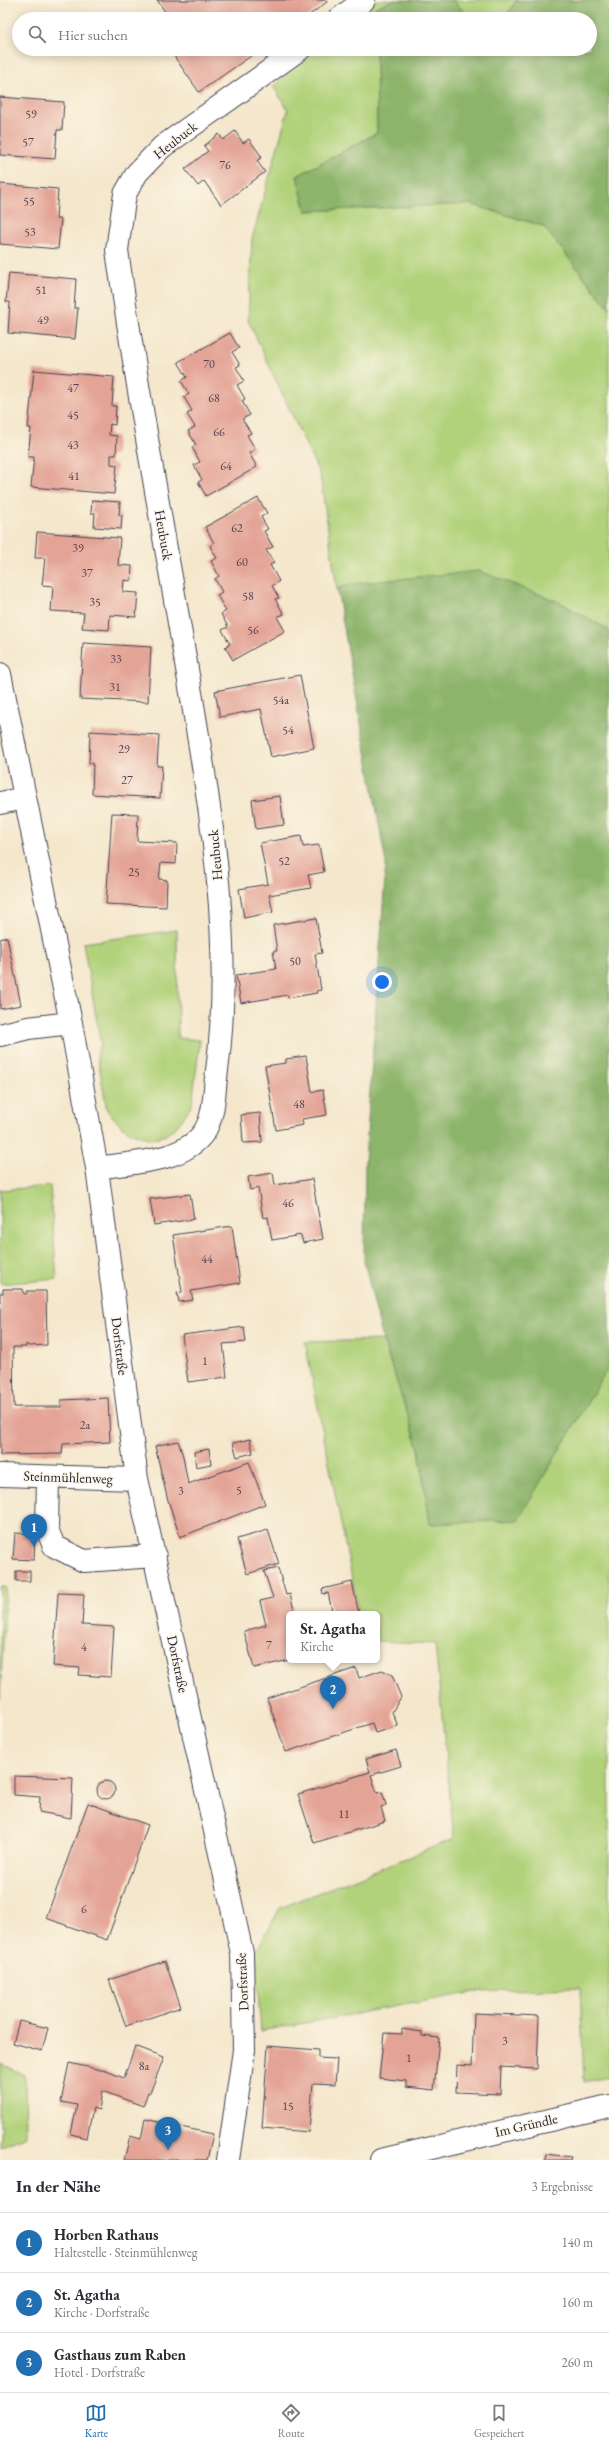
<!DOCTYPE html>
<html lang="de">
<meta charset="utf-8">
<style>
:root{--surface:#fff;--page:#f7f7f7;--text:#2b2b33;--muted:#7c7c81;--line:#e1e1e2;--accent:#1f6fb2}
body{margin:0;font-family:"EB Garamond",serif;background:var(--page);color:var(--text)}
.you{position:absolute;left:382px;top:982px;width:14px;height:14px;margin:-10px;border:3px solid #fff;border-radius:50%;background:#1a73e8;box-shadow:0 0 0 6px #1a73e833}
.badge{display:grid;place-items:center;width:26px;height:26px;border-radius:50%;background:var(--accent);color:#fff;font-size:13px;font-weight:700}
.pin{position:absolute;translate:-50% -33px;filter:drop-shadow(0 1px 2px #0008)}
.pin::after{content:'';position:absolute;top:21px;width:14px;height:12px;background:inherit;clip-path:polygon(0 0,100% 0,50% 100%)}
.popup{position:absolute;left:286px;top:1611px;width:94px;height:52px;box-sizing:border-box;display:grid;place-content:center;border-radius:6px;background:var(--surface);filter:drop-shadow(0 1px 3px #0005);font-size:13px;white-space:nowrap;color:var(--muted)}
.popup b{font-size:15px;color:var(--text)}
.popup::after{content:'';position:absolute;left:50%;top:100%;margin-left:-8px;border:8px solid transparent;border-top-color:var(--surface)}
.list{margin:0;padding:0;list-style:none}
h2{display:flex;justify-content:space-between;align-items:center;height:52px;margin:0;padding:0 16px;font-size:17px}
h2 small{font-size:13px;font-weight:400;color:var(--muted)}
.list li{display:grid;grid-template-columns:26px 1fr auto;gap:12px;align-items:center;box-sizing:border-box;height:60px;padding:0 16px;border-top:1px solid var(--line)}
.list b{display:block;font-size:15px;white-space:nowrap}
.list p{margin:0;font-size:13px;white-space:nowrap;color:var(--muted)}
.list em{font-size:13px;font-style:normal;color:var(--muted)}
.icon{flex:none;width:22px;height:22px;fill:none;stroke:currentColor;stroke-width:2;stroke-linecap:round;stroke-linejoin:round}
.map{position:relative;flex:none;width:609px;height:2160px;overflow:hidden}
.search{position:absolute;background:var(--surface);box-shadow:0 2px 10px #0003;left:12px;right:12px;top:12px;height:44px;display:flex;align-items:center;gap:10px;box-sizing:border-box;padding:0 14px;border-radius:22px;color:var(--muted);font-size:15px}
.sheet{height:232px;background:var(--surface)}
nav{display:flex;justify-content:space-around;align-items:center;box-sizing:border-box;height:56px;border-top:1px solid var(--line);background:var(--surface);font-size:11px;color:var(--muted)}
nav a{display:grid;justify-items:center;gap:2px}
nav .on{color:var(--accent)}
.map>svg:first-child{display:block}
</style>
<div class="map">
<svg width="609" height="2160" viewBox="0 0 609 2160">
<rect width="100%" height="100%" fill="#fcf5e5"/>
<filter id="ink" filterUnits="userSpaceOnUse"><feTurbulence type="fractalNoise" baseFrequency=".025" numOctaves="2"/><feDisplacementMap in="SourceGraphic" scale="8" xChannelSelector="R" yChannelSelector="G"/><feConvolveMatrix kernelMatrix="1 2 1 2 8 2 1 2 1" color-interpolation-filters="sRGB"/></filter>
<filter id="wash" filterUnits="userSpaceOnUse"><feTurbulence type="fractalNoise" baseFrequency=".012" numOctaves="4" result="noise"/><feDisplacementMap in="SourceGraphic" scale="16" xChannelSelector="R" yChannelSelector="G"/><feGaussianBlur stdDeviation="0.9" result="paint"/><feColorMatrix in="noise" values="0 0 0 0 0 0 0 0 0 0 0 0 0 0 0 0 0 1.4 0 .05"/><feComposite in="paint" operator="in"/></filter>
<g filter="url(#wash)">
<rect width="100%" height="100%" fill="#f4e7cc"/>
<!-- green -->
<path fill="#b1d27a" stroke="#6a7a5a" d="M 368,0 L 394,0 L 376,7 L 376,19 L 347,19 Z
M 453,0 L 517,0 L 504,19 L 470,19 Z
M 314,49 L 376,49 L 377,133 L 297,176 L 306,211 L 470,204 L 543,226 L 609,308 L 609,630 L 559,602 L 479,571 L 351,584 L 337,589 L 320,475 L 248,320 L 252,239 L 288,110 L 273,86 Z
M 177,930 L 178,1038 L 200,1040 L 192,1105 L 179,1124 L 166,1135 L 151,1139 L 132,1133 L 121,1126 L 107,1110 L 97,1054 L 101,1044 L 83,943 Z
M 50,1186 L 57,1279 L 0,1284 L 0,1190 Z
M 383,1340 L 419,1449 L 430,1524 L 518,1519 L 609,1366 L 609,2077 L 584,2082 L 580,1988 L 480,1991 L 261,2031 L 255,1953 L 280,1908 L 454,1839 L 435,1644 L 377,1641 L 377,1614 L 359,1614 L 305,1342 Z
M 0,1587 L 6,1587 L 0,1700 Z
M 0,2063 L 25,2075 L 26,2136 L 0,2147 Z"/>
<!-- forest -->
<path fill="#8cb46a" stroke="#576b52" d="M 394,0 L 453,0 L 470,19 L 376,19 L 376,7 Z
M 517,0 L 609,0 L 609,308 L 543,226 L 470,204 L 306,211 L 297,176 L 377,133 L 376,49 L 590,49 L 590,19 L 504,19 Z
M 479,571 L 559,602 L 609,630 L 609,1366 L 518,1520 L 430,1524 L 419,1449 L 383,1340 L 364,1261 L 365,1162 L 386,863 L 337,589 L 351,584 Z"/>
<g id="blocks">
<!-- building -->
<path fill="#e3a395" d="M 157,0 L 326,0 L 327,2 L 304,19 L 170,19 Z
M 169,49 L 261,49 L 199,92 Z
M 0,97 L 64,102 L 62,130 L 57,130 L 55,159 L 0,155 Z
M 235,131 L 243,143 L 249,139 L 262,157 L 257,161 L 265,172 L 221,205 L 204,181 L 198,186 L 185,169 L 208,151 L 204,146 L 219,134 L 223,140 Z
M 0,184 L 58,189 L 56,219 L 61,219 L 58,249 L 0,244 Z
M 9,273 L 76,279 L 74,308 L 78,308 L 75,339 L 8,333 L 10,302 L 6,302 Z
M 230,333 L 239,348 L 232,352 L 240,365 L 236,367 L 244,381 L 237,385 L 245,399 L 242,401 L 250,415 L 242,419 L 251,433 L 247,435 L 255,449 L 249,453 L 257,467 L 206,496 L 198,482 L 202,480 L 194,465 L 200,462 L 192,447 L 196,445 L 188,431 L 195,427 L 187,414 L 192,411 L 184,397 L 189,394 L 181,381 L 187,377 L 178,362 Z
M 34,370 L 114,377 L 112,406 L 116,406 L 115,425 L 110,424 L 109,435 L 117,436 L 116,455 L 111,455 L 111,464 L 117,465 L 114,494 L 31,487 L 34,457 L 28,457 L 31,428 L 28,428 Z
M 258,498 L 267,513 L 261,517 L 268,529 L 264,531 L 273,547 L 266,550 L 274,563 L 270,565 L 279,581 L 272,586 L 279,598 L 275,599 L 284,614 L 277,617 L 285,631 L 233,660 L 225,647 L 230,644 L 222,630 L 228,627 L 221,614 L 226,611 L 217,595 L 222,592 L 215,579 L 219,576 L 211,561 L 217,558 L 210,546 L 214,543 L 205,527 Z
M 92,500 L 120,502 L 119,515 L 122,515 L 121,529 L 94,527 L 95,513 L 91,513 Z
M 37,532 L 120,538 L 118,565 L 132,566 L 131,581 L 124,580 L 123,592 L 138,593 L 136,617 L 110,615 L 109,630 L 82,628 L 84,613 L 51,611 L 53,586 L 42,585 L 45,558 L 35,558 Z
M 83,643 L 151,647 L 148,702 L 80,699 Z
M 300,675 L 314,748 L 271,757 L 261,709 L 220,717 L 215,691 Z
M 90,731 L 159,735 L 157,766 L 162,766 L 160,798 L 92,794 L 93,763 L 89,763 Z
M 280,796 L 284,825 L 256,829 L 252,800 Z
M 112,813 L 138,814 L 137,841 L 177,843 L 176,864 L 161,863 L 159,879 L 167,880 L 166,907 L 106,904 Z
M 301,836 L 303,847 L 319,845 L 324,872 L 308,875 L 311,888 L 269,895 L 273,912 L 244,918 L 239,889 L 268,884 L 260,843 Z
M 316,918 L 322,953 L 315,954 L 321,990 L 316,991 L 317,993 L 288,998 L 288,995 L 241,1003 L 236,975 L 276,969 L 273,951 L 277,951 L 273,925 Z
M 7,937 L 21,1005 L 0,1009 L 0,939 Z
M 306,1056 L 312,1092 L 323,1090 L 327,1115 L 302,1119 L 303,1125 L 276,1130 L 265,1066 L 286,1063 L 286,1059 Z
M 260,1113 L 262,1142 L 243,1143 L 241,1115 Z
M 273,1173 L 275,1185 L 312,1179 L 323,1239 L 303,1243 L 301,1235 L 272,1240 L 268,1217 L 263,1218 L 258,1188 L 250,1190 L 248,1177 Z
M 190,1194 L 194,1219 L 154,1225 L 150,1199 Z
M 232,1226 L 240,1283 L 191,1291 L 193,1300 L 179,1302 L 177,1293 L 182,1292 L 173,1235 Z
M 3,1289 L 23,1289 L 24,1294 L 27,1294 L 27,1291 L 46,1291 L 47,1345 L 29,1346 L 26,1344 L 26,1347 L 13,1347 L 14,1407 L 61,1407 L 61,1400 L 108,1398 L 110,1442 L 63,1444 L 62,1454 L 0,1455 L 0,1293 L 3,1293 Z
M 244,1327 L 246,1342 L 223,1344 L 227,1377 L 188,1382 L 182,1335 Z
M 250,1439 L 253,1453 L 237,1457 L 233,1443 Z
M 178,1441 L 183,1456 L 188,1484 L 249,1462 L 265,1504 L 180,1537 L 167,1497 L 155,1446 Z
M 209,1449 L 211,1464 L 196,1467 L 194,1452 Z
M 268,1530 L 279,1564 L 247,1574 L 237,1539 Z
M 15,1533 L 35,1534 L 34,1560 L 13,1559 Z
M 278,1568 L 286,1595 L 290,1594 L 295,1614 L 289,1614 L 289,1660 L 254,1668 L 244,1631 L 266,1625 L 260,1601 L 273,1598 L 264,1571 Z
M 16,1571 L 30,1571 L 30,1581 L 16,1581 Z
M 352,1582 L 359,1614 L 320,1614 L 332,1611 L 328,1593 L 323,1594 L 322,1589 Z
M 58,1593 L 84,1594 L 82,1625 L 114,1627 L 111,1677 L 79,1675 L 80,1668 L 53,1666 Z
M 356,1668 L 359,1678 L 382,1670 L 392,1675 L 401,1697 L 392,1712 L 398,1726 L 375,1733 L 372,1723 L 286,1752 L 267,1698 Z
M 396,1750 L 401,1766 L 371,1775 L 377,1793 L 382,1792 L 386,1805 L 381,1807 L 385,1821 L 314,1843 L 298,1794 L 370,1772 L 366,1759 Z
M 14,1776 L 73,1778 L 71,1818 L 39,1812 L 40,1797 L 14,1795 Z
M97 1790a9 9 0 1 1 18 0a9 9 0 1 1-18 0Z
M 88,1803 L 148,1825 L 107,1940 L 46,1918 Z
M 165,1961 L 181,2007 L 126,2026 L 109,1980 Z
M 474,2013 L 539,2016 L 537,2069 L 501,2067 L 500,2094 L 456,2092 L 457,2065 L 472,2066 Z
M 19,2021 L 48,2028 L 42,2051 L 13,2043 Z
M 402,2029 L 422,2032 L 422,2036 L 439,2038 L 434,2090 L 406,2087 L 406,2081 L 379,2078 L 384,2033 L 402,2034 Z
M 135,2046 L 164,2057 L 150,2093 L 148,2092 L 143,2106 L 102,2091 L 99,2110 L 93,2108 L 87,2138 L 71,2134 L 77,2105 L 61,2102 L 69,2063 L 106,2071 L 124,2078 Z
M 268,2046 L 318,2050 L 318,2058 L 337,2059 L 335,2084 L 313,2083 L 309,2132 L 262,2128 Z
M 145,2119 L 213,2134 L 207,2160 L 124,2160 L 130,2136 L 141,2139 Z
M 546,2154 L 571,2157 L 570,2160 L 545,2160 Z"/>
</g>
</g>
<g filter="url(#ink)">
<use href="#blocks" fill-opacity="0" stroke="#424051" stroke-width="1"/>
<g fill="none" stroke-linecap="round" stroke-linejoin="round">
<defs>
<path id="minor" d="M 339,19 L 364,0
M 0,674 L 71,1023 L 97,1168 L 137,1479 L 242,1953 L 244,2050 L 228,2160
M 0,803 L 25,798
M 0,1035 L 28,1028 L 71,1023
M 97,1168 C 130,1162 183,1163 204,1132 C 214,1117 214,1095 216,1078 C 235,944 210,807 188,675 C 164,534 137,392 117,250 L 125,194 L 137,173 L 162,147 L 300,49
M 0,1475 L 137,1479
M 48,1478 L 47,1529 L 54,1546 L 84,1561 L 155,1556
M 381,2160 L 609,2106"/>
</defs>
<!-- minor casing -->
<use href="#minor" stroke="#424051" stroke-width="24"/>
<!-- minor -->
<use href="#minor" stroke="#fff" stroke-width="22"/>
</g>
</g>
<g text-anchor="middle" stroke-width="3" stroke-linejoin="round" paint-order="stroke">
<!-- number labels -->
<g font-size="12" fill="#524252">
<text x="31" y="118">59</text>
<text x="28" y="146">57</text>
<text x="225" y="169">76</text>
<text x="29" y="205">55</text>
<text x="30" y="236">53</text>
<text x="41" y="294">51</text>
<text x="43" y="324">49</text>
<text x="209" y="368">70</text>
<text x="73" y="392">47</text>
<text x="214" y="402">68</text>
<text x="73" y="419">45</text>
<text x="219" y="436">66</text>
<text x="73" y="449">43</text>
<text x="226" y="470">64</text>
<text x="74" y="480">41</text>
<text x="237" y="532">62</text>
<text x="78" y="552">39</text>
<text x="242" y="566">60</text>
<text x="87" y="577">37</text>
<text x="248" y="600">58</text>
<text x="95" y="606">35</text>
<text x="253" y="634">56</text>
<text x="116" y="663">33</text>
<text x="115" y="691">31</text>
<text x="281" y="704">54a</text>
<text x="288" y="734">54</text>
<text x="124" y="753">29</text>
<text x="127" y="784">27</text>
<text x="284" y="865">52</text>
<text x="134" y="876">25</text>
<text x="295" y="965">50</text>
<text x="299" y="1108">48</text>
<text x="288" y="1207">46</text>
<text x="207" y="1263">44</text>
<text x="205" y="1365">1</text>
<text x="85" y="1429">2a</text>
<text x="239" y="1494">5</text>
<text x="181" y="1495">3</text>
<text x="269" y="1649">7</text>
<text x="84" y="1651">4</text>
<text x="344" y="1818">11</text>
<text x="84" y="1913">6</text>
<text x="505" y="2045">3</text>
<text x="409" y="2062">1</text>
<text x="144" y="2070">8a</text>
<text x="288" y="2110">15</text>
</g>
<!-- street labels -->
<g font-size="14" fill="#22223b" stroke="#fcf5e5">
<text transform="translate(175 140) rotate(-38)" y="5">Heubuck</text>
<text transform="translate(164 535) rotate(80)" y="5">Heubuck</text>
<text transform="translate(215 855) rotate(-95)" y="5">Heubuck</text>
<text transform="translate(120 1346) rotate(83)" y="5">Dorfstraße</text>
<text transform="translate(68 1477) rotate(2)" y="5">Steinmühlenweg</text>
<text transform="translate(178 1664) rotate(78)" y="5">Dorfstraße</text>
<text transform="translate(242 1982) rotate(-93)" y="5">Dorfstraße</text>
<text transform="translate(526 2125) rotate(-13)" y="5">Im Gründle</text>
</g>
</g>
</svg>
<div class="you"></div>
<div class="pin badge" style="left:34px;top:1547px">1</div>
<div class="pin badge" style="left:333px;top:1709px">2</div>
<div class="popup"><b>St. Agatha</b>Kirche</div>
<div class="pin badge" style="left:168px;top:2150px">3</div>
<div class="search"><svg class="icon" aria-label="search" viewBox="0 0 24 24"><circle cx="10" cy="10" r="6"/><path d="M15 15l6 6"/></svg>Hier suchen</div>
</div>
<section class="sheet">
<h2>In der Nähe<small>3 Ergebnisse</small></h2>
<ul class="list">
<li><span class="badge">1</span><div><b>Horben Rathaus</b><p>Haltestelle · Steinmühlenweg</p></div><em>140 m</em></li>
<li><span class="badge">2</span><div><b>St. Agatha</b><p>Kirche · Dorfstraße</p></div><em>160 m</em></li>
<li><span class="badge">3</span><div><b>Gasthaus zum Raben</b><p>Hotel · Dorfstraße</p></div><em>260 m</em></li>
</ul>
</section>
<nav>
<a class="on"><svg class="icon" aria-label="map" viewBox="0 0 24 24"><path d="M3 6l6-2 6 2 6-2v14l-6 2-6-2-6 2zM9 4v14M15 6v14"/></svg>Karte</a>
<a><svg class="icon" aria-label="directions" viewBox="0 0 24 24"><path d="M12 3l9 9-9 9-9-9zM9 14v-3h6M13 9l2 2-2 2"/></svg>Route</a>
<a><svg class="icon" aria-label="saved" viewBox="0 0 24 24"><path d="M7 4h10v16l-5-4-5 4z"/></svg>Gespeichert</a>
</nav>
